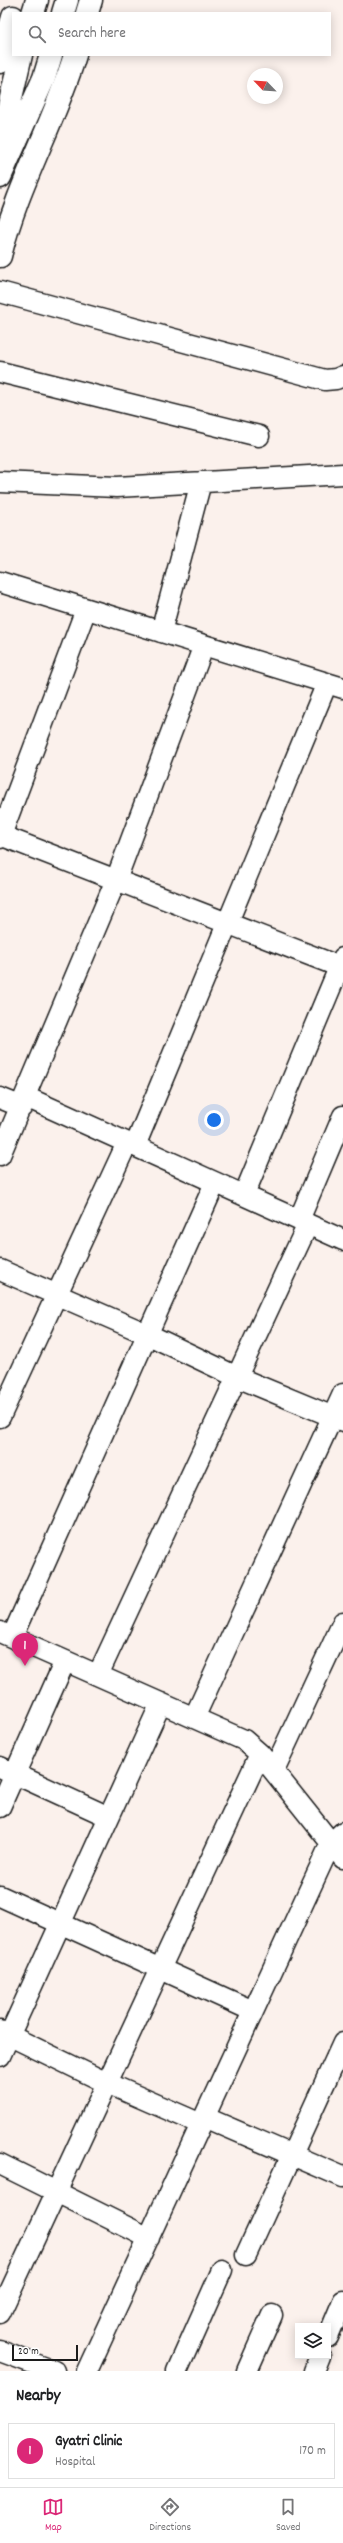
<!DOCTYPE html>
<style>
:root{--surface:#fff;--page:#f2f2f2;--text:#202124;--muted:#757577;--line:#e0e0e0;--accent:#db2777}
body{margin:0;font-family:Dekko,sans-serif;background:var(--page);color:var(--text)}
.controls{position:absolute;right:12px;bottom:12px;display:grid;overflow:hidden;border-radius:0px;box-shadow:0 2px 10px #0003}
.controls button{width:36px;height:36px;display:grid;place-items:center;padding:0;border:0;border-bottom:1px solid var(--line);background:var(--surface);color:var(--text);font:20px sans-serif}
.compass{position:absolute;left:247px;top:68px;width:36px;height:36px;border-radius:50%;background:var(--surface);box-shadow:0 2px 10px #0003;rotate:295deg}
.scale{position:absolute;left:12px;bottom:10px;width:66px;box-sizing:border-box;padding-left:4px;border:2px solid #1c1c1c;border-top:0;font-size:11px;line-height:14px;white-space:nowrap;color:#1c1c1c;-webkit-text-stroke:3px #fff;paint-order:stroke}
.you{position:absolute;left:214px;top:1120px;width:14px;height:14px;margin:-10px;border:3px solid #fff;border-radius:50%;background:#1a73e8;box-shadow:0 0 0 6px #1a73e833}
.badge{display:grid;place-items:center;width:26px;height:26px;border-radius:50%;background:var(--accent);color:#fff;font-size:13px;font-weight:700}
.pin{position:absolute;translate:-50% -33px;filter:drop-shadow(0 1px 2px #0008)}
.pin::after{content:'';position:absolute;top:21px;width:14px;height:12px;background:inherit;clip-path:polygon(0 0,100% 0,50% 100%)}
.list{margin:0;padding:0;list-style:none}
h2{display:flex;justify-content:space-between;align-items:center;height:52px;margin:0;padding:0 16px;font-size:17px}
h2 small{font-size:13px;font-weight:400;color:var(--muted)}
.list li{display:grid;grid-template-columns:26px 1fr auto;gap:12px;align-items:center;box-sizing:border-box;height:56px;margin:0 8px 8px;padding:0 8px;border:1px solid var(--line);border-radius:0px}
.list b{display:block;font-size:15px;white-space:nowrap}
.list p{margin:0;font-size:13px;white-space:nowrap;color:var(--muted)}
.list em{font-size:13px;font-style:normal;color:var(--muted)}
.icon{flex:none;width:22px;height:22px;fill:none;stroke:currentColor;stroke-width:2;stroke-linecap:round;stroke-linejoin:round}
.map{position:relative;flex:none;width:343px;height:2371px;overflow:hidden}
.search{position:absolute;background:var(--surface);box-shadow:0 2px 10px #0003;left:12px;right:12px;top:12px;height:44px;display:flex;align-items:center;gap:10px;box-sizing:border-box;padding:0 14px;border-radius:0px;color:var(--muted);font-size:15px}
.sheet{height:116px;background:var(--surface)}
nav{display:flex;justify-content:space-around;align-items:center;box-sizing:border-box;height:56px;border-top:1px solid var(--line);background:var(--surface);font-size:11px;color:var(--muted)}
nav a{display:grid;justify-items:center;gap:2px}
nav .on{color:var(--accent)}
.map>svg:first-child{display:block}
</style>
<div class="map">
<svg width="343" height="2371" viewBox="0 0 343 2371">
<rect width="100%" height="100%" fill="#fbf1ec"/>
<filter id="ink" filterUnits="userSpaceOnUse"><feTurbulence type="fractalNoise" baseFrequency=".025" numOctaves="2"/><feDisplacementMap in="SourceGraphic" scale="8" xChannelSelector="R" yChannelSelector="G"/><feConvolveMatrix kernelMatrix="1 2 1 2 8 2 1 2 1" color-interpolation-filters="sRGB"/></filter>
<g filter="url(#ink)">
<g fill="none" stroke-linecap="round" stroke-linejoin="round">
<defs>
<path id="minor" d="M 0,292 L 325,380 L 336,379 L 343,376
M 0,372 L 259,436
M 0,482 L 117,487 L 343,474
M 0,582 L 343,688
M 161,632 L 201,482
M 0,835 L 343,968
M 0,838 L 86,609
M 26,1097 L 343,1240
M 0,1098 L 22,1107
M 135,1146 L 327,683
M 0,1155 L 116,880 L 204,645
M 244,1195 L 343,958
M 299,1220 L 343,1116
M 0,1270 L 147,1334 L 237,1377 L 343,1421
M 0,1417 L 127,1143
M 0,1632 L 244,1740 L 260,1754 L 343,1858
M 12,1637 L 215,1183
M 98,1675 L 308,1224
M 194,1718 L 343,1394
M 0,1767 L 109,1817
M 274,1770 L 343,1622
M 0,1807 L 65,1661
M 0,1896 L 253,2011
M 0,2031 L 107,2083 L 201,2124
M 0,2056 L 161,1703
M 204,2117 L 343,2177
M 0,2164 L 149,2238
M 246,2255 L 343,2043
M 0,2313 L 260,1754
M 328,2337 L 343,2301
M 0,2351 L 54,2371
M 87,2371 L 331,1843 L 343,1832
M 177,2371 L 222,2270
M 247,2371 L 272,2315
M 314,2371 L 320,2356"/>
<path id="secondary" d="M 33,13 L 37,0
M 63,13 L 67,0
M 0,145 L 21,55
M 0,177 L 44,78 L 51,55"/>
<path id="primary" d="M 87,13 L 91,0
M 0,62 L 13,17
M 0,256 C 17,186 54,124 75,55"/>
</defs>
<!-- minor casing -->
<use href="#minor" stroke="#1c1c1c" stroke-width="23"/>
<!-- secondary casing -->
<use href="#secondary" stroke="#1c1c1c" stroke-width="25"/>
<!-- primary casing -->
<use href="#primary" stroke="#1c1c1c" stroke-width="25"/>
<!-- minor -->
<use href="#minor" stroke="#fff" stroke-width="20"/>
<!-- secondary -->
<use href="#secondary" stroke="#fff" stroke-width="22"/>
<!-- primary -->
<use href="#primary" stroke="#fff" stroke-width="22"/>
</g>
</g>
</svg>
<div class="controls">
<button><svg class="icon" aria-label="layers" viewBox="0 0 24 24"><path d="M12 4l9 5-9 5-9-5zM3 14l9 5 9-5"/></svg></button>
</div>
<svg class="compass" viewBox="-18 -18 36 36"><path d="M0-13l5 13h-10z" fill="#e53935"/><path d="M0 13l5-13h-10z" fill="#757577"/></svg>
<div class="scale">20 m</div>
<div class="you"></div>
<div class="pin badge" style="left:25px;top:1666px">1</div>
<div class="search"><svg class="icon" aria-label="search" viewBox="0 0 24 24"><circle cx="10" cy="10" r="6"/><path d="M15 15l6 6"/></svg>Search here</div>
</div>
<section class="sheet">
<h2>Nearby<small></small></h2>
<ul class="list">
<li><span class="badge">1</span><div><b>Gyatri Clinic</b><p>Hospital</p></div><em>170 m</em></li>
</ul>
</section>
<nav>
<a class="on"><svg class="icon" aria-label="map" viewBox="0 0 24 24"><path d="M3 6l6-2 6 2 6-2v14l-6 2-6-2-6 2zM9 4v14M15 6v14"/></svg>Map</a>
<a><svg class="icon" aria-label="directions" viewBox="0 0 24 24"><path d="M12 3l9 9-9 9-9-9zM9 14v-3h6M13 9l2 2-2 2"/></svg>Directions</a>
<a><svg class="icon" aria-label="saved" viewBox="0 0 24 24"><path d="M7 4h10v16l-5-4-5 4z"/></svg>Saved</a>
</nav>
